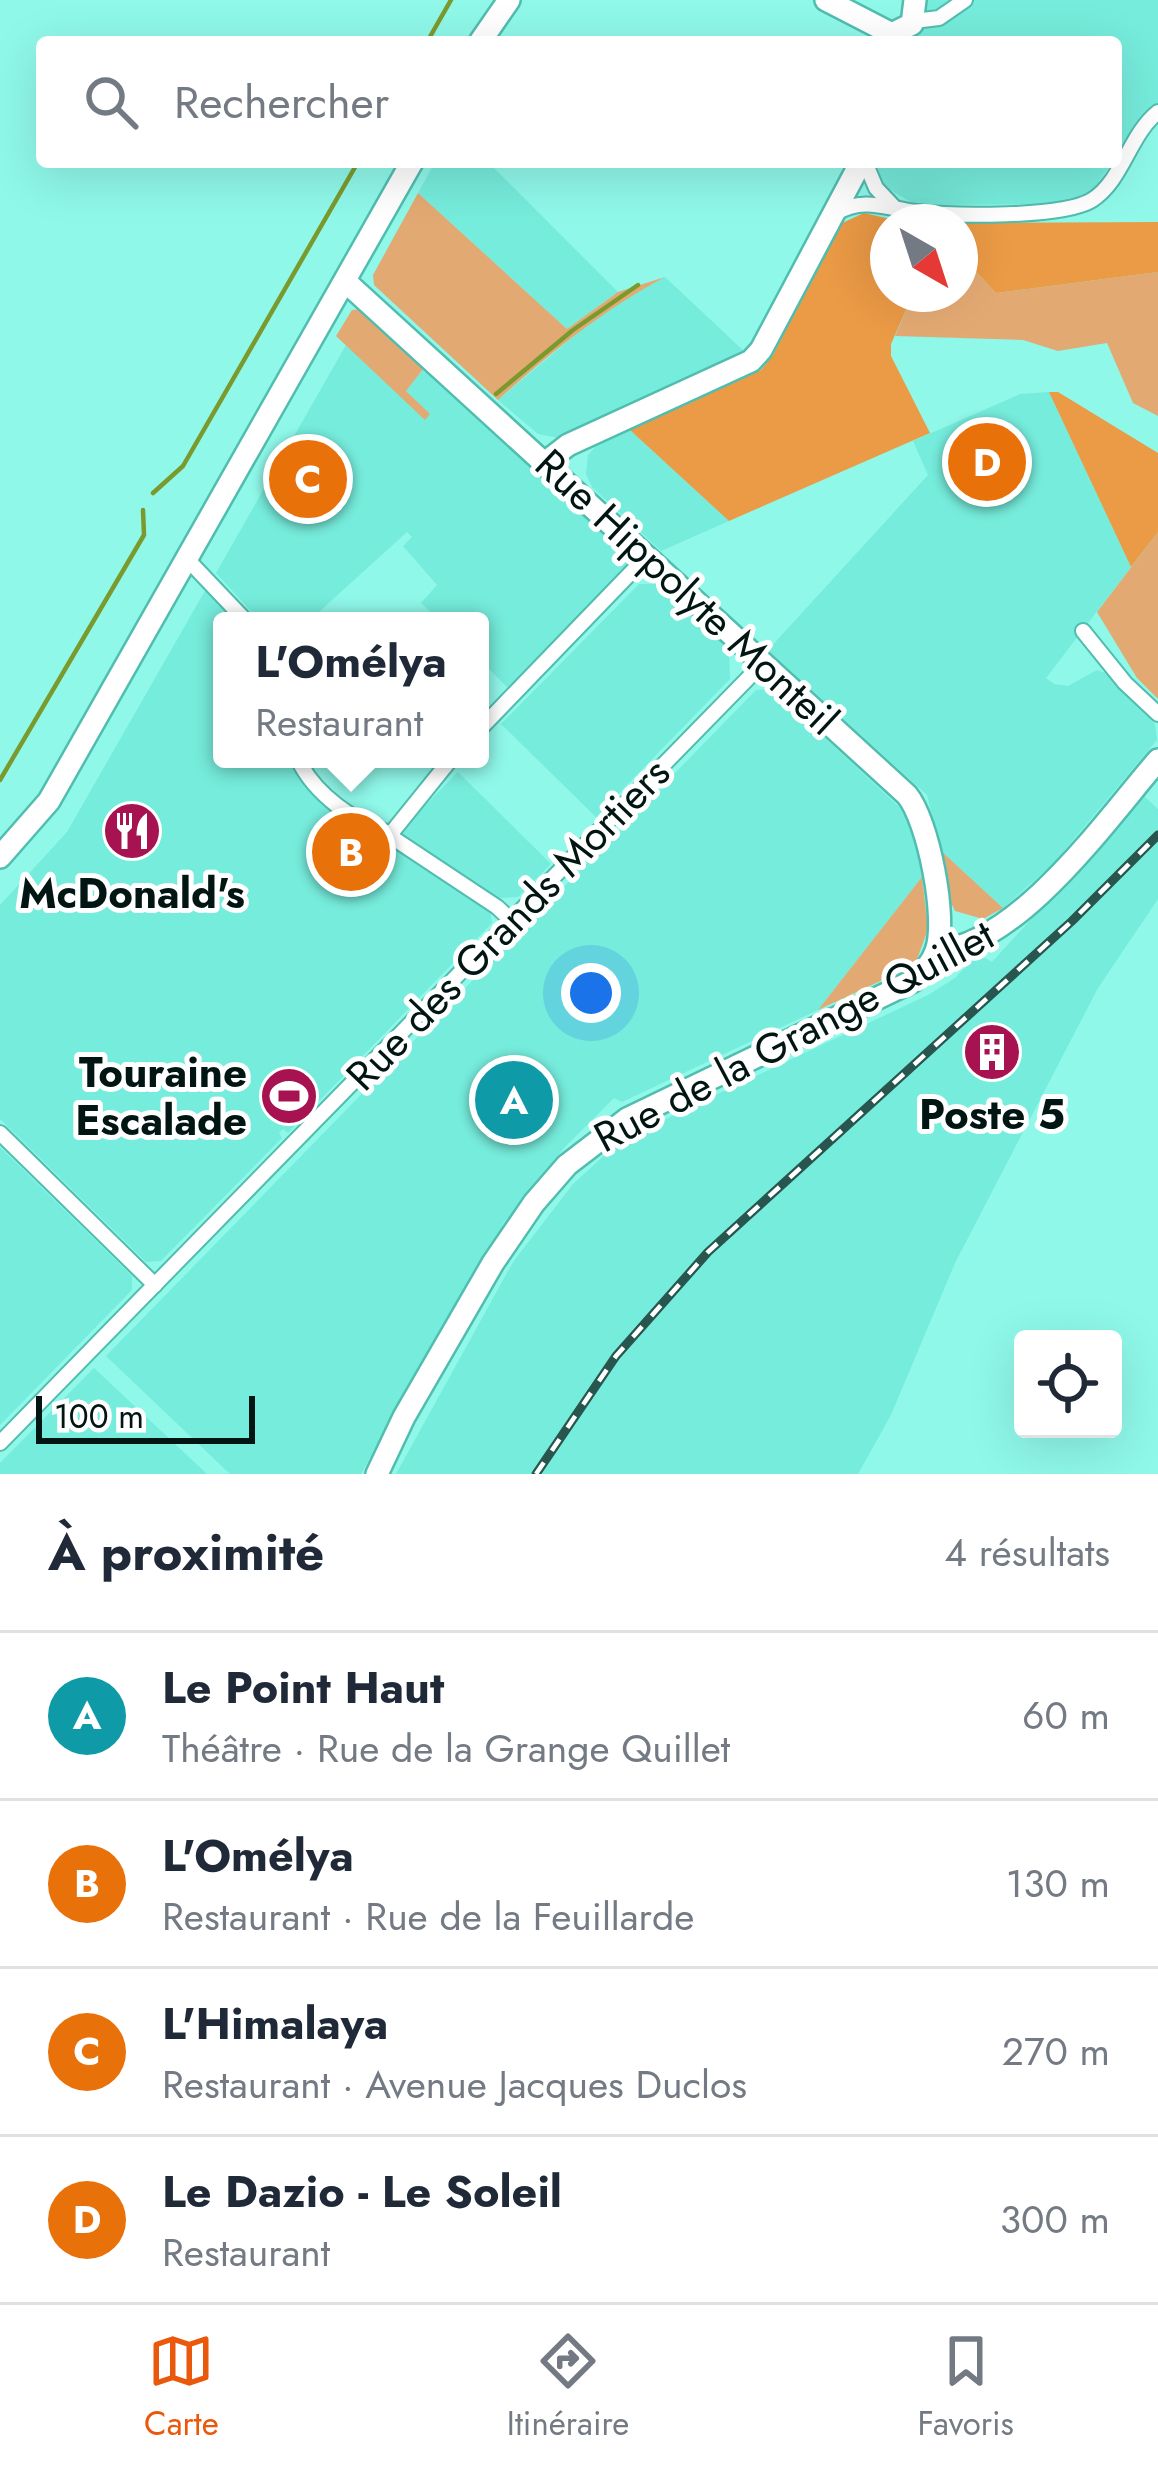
<!DOCTYPE html>
<html lang="fr">
<head>
<meta charset="utf-8">
<style>
	:root { --surface:#fff; --page:#f2f2f3; --text:#1f2937; --muted:#747a83; --line:#e0e1e3; --accent:#ea580c }
	body { margin:0; font-family:Jost,sans-serif; background:var(--page); color:var(--text) }
	.controls { position:absolute; right:36px; bottom:36px; display:grid; overflow:hidden; border-radius:12px; box-shadow:0 12px 48px #0002 }
	.controls button { width:108px; height:108px; display:grid; place-items:center; padding:0; border:0; border-bottom:3px solid var(--line); background:var(--surface); color:var(--text); font:60px sans-serif }
	.compass { position:absolute; left:870px; top:204px; width:108px; height:108px; border-radius:50%; background:var(--surface); box-shadow:0 12px 48px #0002; rotate:141deg }
	.scale { position:absolute; left:36px; bottom:30px; width:219px; box-sizing:border-box; padding-left:12px; border:6px solid #011613; border-top:0; font-size:33px; line-height:42px; white-space:nowrap; color:#011613; -webkit-text-stroke:9px #fff; paint-order:stroke }
	.you { position:absolute; left:591px; top:993px; width:42px; height:42px; margin:-30px; border:9px solid #fff; border-radius:50%; background:#1a73e8; box-shadow:0 0 0 18px #1a73e833 }
	.badge { display:grid; place-items:center; width:78px; height:78px; border-radius:50%; background:var(--accent); color:#fff; font-size:39px; font-weight:700 }
	.pin { position:absolute; translate:-50% -50%; border:6px solid #fff; box-shadow:0 3px 12px #0006 }
	.popup { position:absolute; left:213px; top:612px; width:276px; height:156px; box-sizing:border-box; display:grid; place-content:center; border-radius:12px; background:var(--surface); filter:drop-shadow(0 3px 9px #0005); font-size:39px; white-space:nowrap; color:var(--muted) }
	.popup b { font-size:45px; color:var(--text) }
	.popup::after { content:''; position:absolute; left:50%; top:100%; margin-left:-24px; border:24px solid transparent; border-top-color:var(--surface) }
	.list { margin:0; padding:0; list-style:none }
	h2 { display:flex; justify-content:space-between; align-items:center; height:156px; margin:0; padding:0 48px; font-size:51px }
	h2 small { font-size:39px; font-weight:400; color:var(--muted) }
	.list li { display:grid; grid-template-columns:78px 1fr auto; gap:36px; align-items:center; box-sizing:border-box; height:168px; padding:0 48px; border-top:3px solid var(--line) }
	.list b { display:block; font-size:45px; white-space:nowrap }
	.list p { margin:0; font-size:39px; white-space:nowrap; color:var(--muted) }
	.list em { font-size:39px; font-style:normal; color:var(--muted) }
	.icon { flex:none; width:66px; height:66px; fill:none; stroke:currentColor; stroke-width:2; stroke-linecap:round; stroke-linejoin:round }
	.map { position:relative; flex:none; width:1158px; height:1474px; overflow:hidden }
	.search { position:absolute; background:var(--surface); box-shadow:0 12px 48px #0002; left:36px; right:36px; top:36px; height:132px; display:flex; align-items:center; gap:30px; box-sizing:border-box; padding:0 42px; border-radius:12px; color:var(--muted); font-size:45px }
	.sheet { height:828px; background:var(--surface) }
	nav { display:flex; justify-content:space-around; align-items:center; box-sizing:border-box; height:168px; border-top:3px solid var(--line); background:var(--surface); font-size:33px; color:var(--muted) }
	nav a { display:grid; justify-items:center; gap:6px }
	nav .on { color:var(--accent) }
	.map>svg:first-child { display:block }
</style>
</head>
<body>
<div class="map">
<svg width="1158" height="1474" viewBox="0 0 1158 1474">
	<rect width="100%" height="100%" fill="#8ff8e9"/>
	<g fill="#76ecdc">
		<path d="M925,0H1158V103L1139,119L1116,157V42H908L926,17Z"/>
		<path d="M435,162H488L618,292L567,329L418,193Z"/>
		<path d="M877,162H1113L1091,192L1062,204L926,205L911,202L887,188L878,174Z"/>
		<path d="M665,277L746,353L733,362L559,438L538,434L498,400L579,332L624,299Z"/>
		<path d="M346,345L425,419L429,414L406,391L424,368L634,560L508,688L480,660V621H440L421,603L437,585L403,546L412,537L407,532L309,621H260L216,573Z"/>
		<path d="M1049,392L1131,567L1046,678L1054,684L1068,686L1097,670L1111,675L1155,724L1157,740L1053,864L1003,908L940,850L927,795L768,650L928,475L913,441L1020,394Z"/>
		<path d="M630,430L729,521L661,551L592,487L586,474L588,455L595,447Z"/>
		<path d="M639,584H659L729,648L730,679L596,817L501,724Z"/>
		<path d="M206,589L237,621H222V759H289L363,829L490,908L492,923L288,1133L283,1129L279,1133L282,1138L161,1261L146,1262L0,1119V905L67,832Z"/>
		<path d="M772,689L910,817L922,877L818,1010L622,1102L614,1098L564,1148L502,1225L504,1228L491,1244L361,1474H230L106,1356L756,690Z"/>
		<path d="M458,772L551,864L518,897L498,898L397,834Z"/>
		<path d="M1144,796L1158,809V899L1098,988L955,1263L891,1415L858,1474H396L513,1262L573,1184L609,1151L675,1114L928,995L955,978L978,954L992,962Z"/>
		<path d="M0,1147L132,1276V1290L0,1425Z"/>
		<path d="M94,1368L207,1474H0V1463Z"/>
	</g>
	<g fill="#e3a973">
		<path d="M418,193L567,329L618,292L665,277C603,310 550,353 498,400L374,285L373,275Z"/>
		<path d="M960,262L968,263L996,293L1158,272V416L1133,403L1107,343L1058,351L1023,340L895,336L913,294H960Z"/>
		<path d="M360,309L424,368L406,391L430,414L425,420L336,336L352,310Z"/>
		<path d="M1158,532V699L1137,678L1097,612Z"/>
		<path d="M940,850L1003,908L983,919L955,911L949,899Z"/>
		<path d="M922,877L928,929L915,965L818,1010Z"/>
	</g>
	<g fill="#eb9a45">
		<path d="M864,213L903,222H888V294H913L891,344V356L930,433L729,521L630,430L761,370L773,355L838,225Z"/>
		<path d="M1158,222V272L996,293L968,263L960,262V223Z"/>
		<path d="M1049,392H1058L1158,453V532L1131,567Z"/>
	</g>
	<g fill="none" stroke-linecap="round" stroke-linejoin="round">
		<g stroke="#7b9a2d" stroke-width="4.5">
			<path d="M427,42L451,0"/>
			<path d="M496,394L573,330L638,285"/>
			<path d="M153,493L183,466L358,162"/>
			<path d="M0,780L144,535L143,510"/>
		</g>
		<g stroke="#51bdaf" stroke-width="18">
			<g id="street">
				<path d="M914,21L939,18L965,0"/>
				<path d="M865,162L876,188L893,206"/>
				<path d="M836,213C865,196 887,209 917,212C953,216 1063,218 1092,200C1123,180 1129,135 1158,112"/>
				<path d="M188,560L246,621"/>
				<path d="M1083,631L1125,683L1158,714"/>
				<path d="M480,729L648,555"/>
				<path d="M298,759C314,794 356,824 392,834"/>
				<path d="M451,759L393,831V838L497,907L511,920"/>
				<path d="M0,1133L155,1285"/>
				<path d="M0,1443L764,662"/>
			</g>
		</g>
		<g stroke="#51bdaf" stroke-width="26">
			<g id="secondary">
				<path d="M826,0L892,34L912,24L915,0"/>
				<path d="M346,282L907,795C928,820 948,920 936,951C932,963 923,973 913,981L627,1119L567,1165L534,1203L493,1263L404,1417L377,1474"/>
				<path d="M546,462L568,445L751,361L761,350L861,162"/>
				<path d="M937,951C1019,945 1107,819 1158,760"/>
			</g>
		</g>
		<g stroke="#51bdaf" stroke-width="26">
			<g id="primary">
				<path d="M480,42L509,0"/>
				<path d="M0,857L49,801L412,162"/>
			</g>
		</g>
		<use href="#street" stroke="#fff" stroke-width="14"/>
		<use href="#secondary" stroke="#fff" stroke-width="21"/>
		<use href="#primary" stroke="#fff" stroke-width="21"/>
		<g stroke="#28554e" stroke-width="9">
			<path id="rail" d="M536,1474L616,1356L708,1252L1072,921L1158,835"/>
		</g>
		<use href="#rail" stroke="#fff" stroke-width="4.5" stroke-dasharray="14" stroke-linecap="butt"/>
	</g>
	<defs>
		<g id="restaurant-disc" transform="scale(3)"><circle r="9.5" fill="#a61350" stroke="#fff"/><path d="M-5-6h1v4h1v-4h1v4h1v-4h1v5L-1.5 .5V6h-2V.5L-5-1ZM5-6V6H3V1.5H1.5Q1.5-4 5-6Z" fill="#fff"/></g>
		<g id="building-disc" transform="scale(3)"><circle r="9.5" fill="#a61350" stroke="#fff"/><path d="M-4-6H4V6H1V3H-1V6H-4ZM-2.5-4.3h1.7v1.8h-1.7ZM.8-4.3h1.7v1.8H.8ZM-2.5-1h1.7V.8h-1.7ZM.8-1h1.7V.8H.8Z" fill="#fff"/></g>
		<g id="stadium-disc" transform="scale(3)"><circle r="9.5" fill="#a61350" stroke="#fff"/><path d="M0-5a6.5 5 0 1 0 0 10a6.5 5 0 1 0 0-10ZM-3.5-1.8h7v3.6h-7Z" fill="#fff"/></g>
	</defs>
	<g fill-rule="evenodd">
		<use href="#restaurant-disc" x="132" y="831"/>
		<use href="#building-disc" x="992" y="1052"/>
		<use href="#stadium-disc" x="289" y="1096"/>
	</g>
	<g text-anchor="middle" dominant-baseline="central" stroke-width="10" stroke-linejoin="round" paint-order="stroke">
		<g font-size="42" fill="#011613" stroke="#fff">
			<text transform="translate(687 592) rotate(43)">Rue Hippolyte Monteil</text>
			<text transform="translate(508 924) rotate(-46)">Rue des Grands Mortiers</text>
			<text transform="translate(794 1036) rotate(-28)">Rue de la Grange Quillet</text>
		</g>
		<g font-size="42" font-weight="bold" fill="#011613" stroke="#fff">
			<text x="132" y="893">McDonald's</text>
			<text x="247" y="1072" text-anchor="end">Touraine<tspan x="247" dy="48">Escalade</tspan></text>
			<text x="992" y="1114">Poste 5</text>
		</g>
	</g>
</svg>
<div class="controls">
<button><svg class="icon" aria-label="locate" viewBox="0 0 24 24"><circle cx="12" cy="12" r="6"/><path d="M12 2v4M12 18v4M2 12h4M18 12h4"/></svg></button>
</div>
<svg class="compass" viewBox="-18 -18 36 36"><path d="M0-13l5 13h-10z" fill="#e53935"/><path d="M0 13l5-13h-10z" fill="#747a83"/></svg>
<div class="scale">100 m</div>
<div class="you"></div>
<div class="pin badge" style="left:514px;top:1100px;background:#0f9aa8">A</div>
<div class="pin badge" style="left:351px;top:852px;background:#e8710a">B</div>
<div class="popup"><b>L'Omélya</b>Restaurant</div>
<div class="pin badge" style="left:308px;top:479px;background:#e8710a">C</div>
<div class="pin badge" style="left:987px;top:462px;background:#e8710a">D</div>
<div class="search"><svg class="icon" aria-label="search" viewBox="0 0 24 24"><circle cx="10" cy="10" r="6"/><path d="M15 15l6 6"/></svg>Rechercher</div>
</div>
<section class="sheet">
<h2>À proximité<small>4 résultats</small></h2>
<ul class="list">
<li><span class="badge" style="background:#0f9aa8">A</span><div><b>Le Point Haut</b><p>Théâtre · Rue de la Grange Quillet</p></div><em>60 m</em></li>
<li><span class="badge" style="background:#e8710a">B</span><div><b>L'Omélya</b><p>Restaurant · Rue de la Feuillarde</p></div><em>130 m</em></li>
<li><span class="badge" style="background:#e8710a">C</span><div><b>L'Himalaya</b><p>Restaurant · Avenue Jacques Duclos</p></div><em>270 m</em></li>
<li><span class="badge" style="background:#e8710a">D</span><div><b>Le Dazio - Le Soleil</b><p>Restaurant</p></div><em>300 m</em></li>
</ul>
</section>
<nav>
<a class="on"><svg class="icon" aria-label="map" viewBox="0 0 24 24"><path d="M3 6l6-2 6 2 6-2v14l-6 2-6-2-6 2zM9 4v14M15 6v14"/></svg>Carte</a>
<a><svg class="icon" aria-label="directions" viewBox="0 0 24 24"><path d="M12 3l9 9-9 9-9-9zM9 14v-3h6M13 9l2 2-2 2"/></svg>Itinéraire</a>
<a><svg class="icon" aria-label="saved" viewBox="0 0 24 24"><path d="M7 4h10v16l-5-4-5 4z"/></svg>Favoris</a>
</nav>
</body>
</html>
